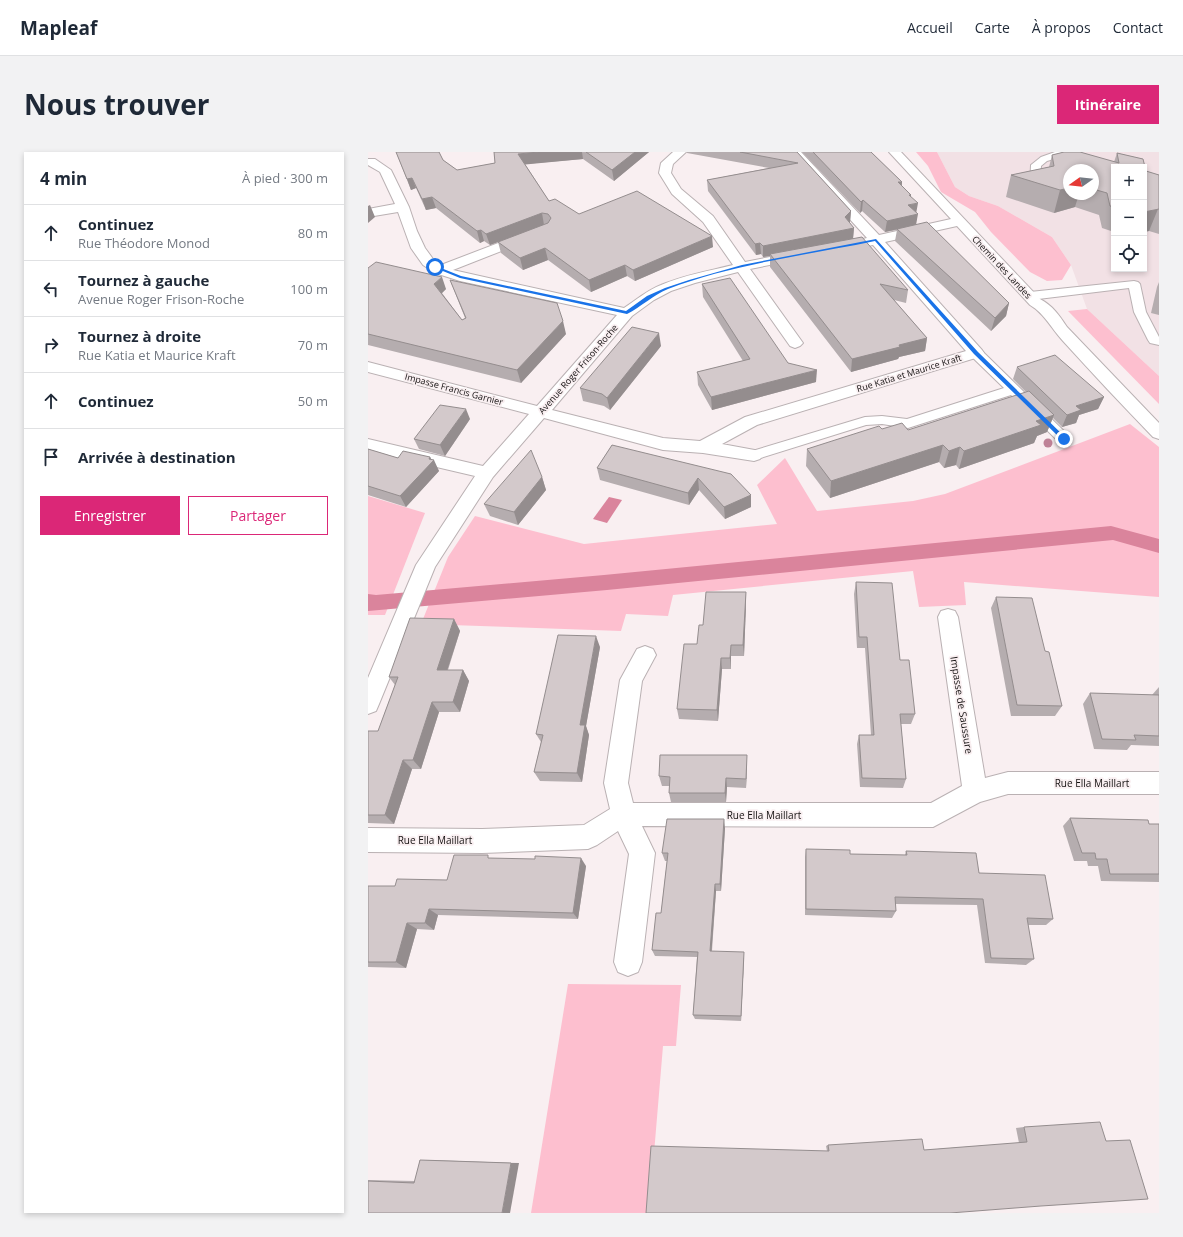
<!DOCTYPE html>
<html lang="fr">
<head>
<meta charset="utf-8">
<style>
	:root { --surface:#fff; --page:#f2f2f3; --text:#1f2937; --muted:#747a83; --line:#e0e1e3; --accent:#db2777 }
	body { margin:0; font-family:"Open Sans",sans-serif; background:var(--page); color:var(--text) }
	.controls { position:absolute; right:12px; top:12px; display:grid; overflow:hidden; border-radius:0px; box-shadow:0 2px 6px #0003 }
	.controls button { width:36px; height:36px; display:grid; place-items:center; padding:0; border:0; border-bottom:1px solid var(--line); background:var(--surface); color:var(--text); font:20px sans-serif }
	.compass { position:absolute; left:695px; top:12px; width:36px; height:36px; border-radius:50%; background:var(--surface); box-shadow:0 2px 6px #0003; rotate:255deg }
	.stop { position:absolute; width:12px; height:12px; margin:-9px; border:3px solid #1a73e8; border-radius:50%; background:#fff }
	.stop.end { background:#1a73e8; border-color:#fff; box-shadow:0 1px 4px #0008 }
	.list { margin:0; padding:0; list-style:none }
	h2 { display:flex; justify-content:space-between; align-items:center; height:52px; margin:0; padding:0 16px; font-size:17px }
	h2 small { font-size:13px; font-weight:400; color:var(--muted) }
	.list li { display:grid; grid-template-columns:26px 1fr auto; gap:12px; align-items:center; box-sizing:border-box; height:56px; padding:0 16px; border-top:1px solid var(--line) }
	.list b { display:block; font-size:15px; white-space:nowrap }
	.list p { margin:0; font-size:13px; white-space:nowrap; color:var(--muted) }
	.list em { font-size:13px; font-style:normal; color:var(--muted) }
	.actions { display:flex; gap:8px; padding:12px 16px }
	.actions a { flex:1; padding:9px 0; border:1px solid var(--accent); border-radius:0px; text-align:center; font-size:14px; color:var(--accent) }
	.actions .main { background:var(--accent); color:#fff }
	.icon { flex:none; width:22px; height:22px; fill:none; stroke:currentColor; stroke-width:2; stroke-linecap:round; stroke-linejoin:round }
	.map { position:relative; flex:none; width:791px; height:1061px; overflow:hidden; border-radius:0px }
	header { display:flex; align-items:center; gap:24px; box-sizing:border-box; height:56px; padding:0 20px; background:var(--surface); border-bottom:1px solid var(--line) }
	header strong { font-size:19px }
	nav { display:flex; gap:22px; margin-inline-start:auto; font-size:14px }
	.intro { display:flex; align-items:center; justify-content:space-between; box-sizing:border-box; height:96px; padding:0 24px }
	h1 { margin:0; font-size:28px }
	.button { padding:10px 18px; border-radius:0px; background:var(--accent); color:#fff; font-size:14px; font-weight:700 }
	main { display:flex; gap:24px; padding:0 24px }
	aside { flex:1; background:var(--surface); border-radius:0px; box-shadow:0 2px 6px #0003 }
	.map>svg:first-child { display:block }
</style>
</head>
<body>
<header>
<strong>Mapleaf</strong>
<nav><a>Accueil</a><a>Carte</a><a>À propos</a><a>Contact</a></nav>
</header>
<div class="intro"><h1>Nous trouver</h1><a class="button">Itinéraire</a></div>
<main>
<aside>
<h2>4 min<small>À pied · 300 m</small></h2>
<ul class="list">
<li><svg class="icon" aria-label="ahead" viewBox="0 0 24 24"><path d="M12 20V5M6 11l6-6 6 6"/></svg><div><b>Continuez</b><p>Rue Théodore Monod</p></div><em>80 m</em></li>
<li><svg class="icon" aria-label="left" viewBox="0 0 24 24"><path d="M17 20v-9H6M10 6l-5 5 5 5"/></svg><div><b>Tournez à gauche</b><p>Avenue Roger Frison-Roche</p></div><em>100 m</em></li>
<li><svg class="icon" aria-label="right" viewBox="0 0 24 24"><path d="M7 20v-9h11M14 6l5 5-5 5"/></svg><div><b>Tournez à droite</b><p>Rue Katia et Maurice Kraft</p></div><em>70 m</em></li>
<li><svg class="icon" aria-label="ahead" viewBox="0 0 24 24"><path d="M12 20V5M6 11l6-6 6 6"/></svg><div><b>Continuez</b></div><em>50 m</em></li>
<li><svg class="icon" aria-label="arrive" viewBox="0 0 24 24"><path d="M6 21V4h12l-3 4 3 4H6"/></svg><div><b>Arrivée à destination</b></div></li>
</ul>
<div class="actions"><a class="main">Enregistrer</a><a>Partager</a></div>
</aside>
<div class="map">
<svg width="791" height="1061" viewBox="0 0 791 1061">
	<rect width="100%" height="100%" fill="#f9eff1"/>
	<path fill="#f2e1e5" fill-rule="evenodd" d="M569,0H791V224L719,157L703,113L684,85L630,54L601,44L587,35ZM746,15H776V117H746ZM701,18H725V42H701Z"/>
	<g fill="#fdbfcf">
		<path d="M548,0H569L587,35L601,44L630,54L684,85L703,113L694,128L679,129L662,120L623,80L607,60L573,40L560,14Z"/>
		<path d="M719,157L791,224V252L700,159Z"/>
		<path d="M762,272L791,295V445L596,430L598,453L551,455L545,419L305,443L300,464L258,462L253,479L53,472L80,405L107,364L216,392L409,372L389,333L417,306L449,359L545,349L577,342Z"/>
		<path d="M0,344L57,361L17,463H0Z"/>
		<path d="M200,832L313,833L308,894H295L281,1061H163Z"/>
	</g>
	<g fill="#da849c">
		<path d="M241,345L254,348L239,371L225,367Z"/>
		<path d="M743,374L791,387V401L745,388L239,438L0,459V442L8,443L236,423Z"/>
	</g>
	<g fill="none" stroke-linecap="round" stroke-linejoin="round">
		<g stroke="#bab1b3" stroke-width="2">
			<g id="lane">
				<path d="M687,0H697L693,5L679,9L673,14L672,33L671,35H663L662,33L663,13L673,5Z"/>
				<path d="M766,129L770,130L772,132L778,160L791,185V193L782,191L780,188L766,160L761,136L662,148L658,147L656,144L658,141L662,140Z"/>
				<path d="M608,197L613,198L701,284L703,287L701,290L696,292L691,290L643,243L540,276L514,272L498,273L386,308L381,306L379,303L381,300L497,265L514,264L539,267L636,236L603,204L602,201L603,198Z"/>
			</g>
		</g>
		<g stroke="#bab1b3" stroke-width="2">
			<g id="street">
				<path d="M305,0H318L305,12L303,21L313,37L345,64L377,110L432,99L437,100L439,103L437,106L382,117L435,191L432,194L427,196L422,194L370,120L327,131L303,139L286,148L264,164L184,258L295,286L332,289L377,265L598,199L505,93L495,95L490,94L488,91L490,88L499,86L424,4L417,2L415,0H433L511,83L583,67L521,0H533L672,147C685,154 691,163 699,175L791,271V287L785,285C754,253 724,221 695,189C683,176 677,162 662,153L589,74L517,90L614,198L616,201L614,204L389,273L354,292L392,299L395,303L392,307L386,309L335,301L295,298L176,266L125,325L67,415L11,552L8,559L0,562V526L48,413L107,324L0,299V287L115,314L161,262L0,220V210L169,254L249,163L92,129L67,121L55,113L43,96L30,60L0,65V57L27,52L12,20L0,13V7H7L23,18L41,55L49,79L57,96L65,107L73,113L159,80L164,81L166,84L164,87L85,118L256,156C268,148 280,138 293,133C316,123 341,119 365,113L335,70L304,42L291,21L293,11Z"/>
				<path d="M580,457L587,459L590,465L617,626L640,620H791V642H640L612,650L565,675L274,674L287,701L274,810L270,820L260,824L250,820L246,810L261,702L250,679L229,693L220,697L114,701L0,700V676L114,677L216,673L242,657L236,631L252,528L269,497L277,494L285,497L288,503L274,529L260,631L265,651H563L594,634L570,465L573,459Z"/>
			</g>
		</g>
		<use href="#lane" fill="#fff" fill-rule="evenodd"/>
		<use href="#street" fill="#fff" fill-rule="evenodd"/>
	</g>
	<circle fill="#bf8297" cx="680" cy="291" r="4.5"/>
	<g fill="#b5adaf" fill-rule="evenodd">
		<path d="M28,0H71L75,8L89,18L127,11L126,0H281L246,29L215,7L157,12L181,49L211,62L345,95L267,129L259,124L223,140L180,108L155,118L133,101L130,90L122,93L116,89L112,91L68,56L58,58L48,36L43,38Z"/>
		<path d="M319,0H429L483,59L482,70L481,71L486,76L485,86L540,138L538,151L526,148L559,186L557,199L531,205L530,207L483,220L402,115V104L395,105L393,102L388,103L340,39L339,28L401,16L319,1Z"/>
		<path d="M434,0H503L534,30V34L543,43V45L548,61V73L641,151L638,164L623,179L527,89L529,78L517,80L494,59L492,61Z"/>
		<path d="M696,0H712L746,10L749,1L775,7L778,19L791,23V82L781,79L776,80V15H746V80L734,76L731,63L707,55L686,61L638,45L643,23L681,15L684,3ZM701,18H725V42H701Z"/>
		<path d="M0,116L78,137L74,141L94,168L97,166L82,128L198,182L153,231L0,193Z"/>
		<path d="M791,130V163L783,161L789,135Z"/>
		<path d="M334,132L420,211L448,230L344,258L330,233L329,220L375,209L335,145Z"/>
		<path d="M293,194L242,258L236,254L215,249L212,236Z"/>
		<path d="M649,215L736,245L730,257L711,263L708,271L694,275L685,266L679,280L669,284L666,291L591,317L588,313L576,316L571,310L462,346L438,314L439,297L514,277L540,278L658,240L645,227Z"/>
		<path d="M102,267L77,304L51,297L46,287Z"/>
		<path d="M244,293L383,343V355L357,367L331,338L321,353L232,328L229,316Z"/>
		<path d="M0,297L30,306L62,305L71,319L38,355L0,343Z"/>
		<path d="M174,325L178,338L150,373L122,364L116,352Z"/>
		<path d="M488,430L532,508L547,562L543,572H533L538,627L535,636L492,635L489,592L491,583H503L497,496H489L486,442Z"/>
		<path d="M378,440V452L376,504H363V517H354L350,569L311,567L309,557L335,473Z"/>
		<path d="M628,445L694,554L687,564H643L623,456Z"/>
		<path d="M86,467L92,479L80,518H95L101,529L92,560H71L53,617H44L26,672L0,671V580L10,579L27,533L21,525Z"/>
		<path d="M232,495L218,574L221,583L214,630L172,629L166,620L173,590L168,582Z"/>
		<path d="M791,535V594L763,593L759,598L726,597L715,552L722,541L784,543Z"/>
		<path d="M379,613L378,636L359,635L358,650H303L301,641L302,634H294L291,624Z"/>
		<path d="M702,666L781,672H791V730L733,729L730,714H720L719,709H706L695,674Z"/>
		<path d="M357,676L353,739H348L344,799L376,806L373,869L327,867L325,863L329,805L287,804L284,798L293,761L299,709H297L294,701Z"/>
		<path d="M438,697L482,702L537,703L538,699L611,721L685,767L678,773H660L666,807L658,813L617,811L609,753L527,752L528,759L524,766L437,763V705Z"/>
		<path d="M123,706L218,714L210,767L70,763L66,778L49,777L38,816L0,815V734H27L79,728Z"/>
		<path d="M656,975L673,1054L459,999L458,994L460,993L556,998L651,991L648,976Z"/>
		<path d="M52,1008H62L151,1011L0,1061V1028L47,1029Z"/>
	</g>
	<g fill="#948d8e">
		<path d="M171,0H214L215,7L152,13L150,2Z"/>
		<path d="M267,0H281L246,29L244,18Z"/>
		<path d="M44,26L48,36L43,38L39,27Z"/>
		<path d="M530,30H534L533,41Z"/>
		<path d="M701,36V42H711L707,55L686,61L692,38Z"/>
		<path d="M541,43H543L542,53L550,51L548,62L540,54Z"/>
		<path d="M64,45L68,56L58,58L54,47Z"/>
		<path d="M495,48L494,59L492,61L493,50Z"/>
		<path d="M2,53L7,65L0,71V54Z"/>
		<path d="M790,57L781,79L776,80V60Z"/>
		<path d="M483,59L482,70L476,76L477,65Z"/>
		<path d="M174,61L176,73L122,93L118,82Z"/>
		<path d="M550,62L548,73L517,80L519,69Z"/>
		<path d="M486,76L485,87L402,102V104L395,105V94Z"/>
		<path d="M113,78L116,89L112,91L109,79Z"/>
		<path d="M344,84L345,95L267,129L265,118Z"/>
		<path d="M392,91L393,102L388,103L387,92Z"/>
		<path d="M177,96L180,108L155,118L152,106Z"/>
		<path d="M257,113L259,124L223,140L221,128Z"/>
		<path d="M74,125L78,137L71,144L66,132Z"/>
		<path d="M641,151L638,164L623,179L627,166Z"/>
		<path d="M195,169L198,182L153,231L149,218Z"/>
		<path d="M291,181L293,194L242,258L239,246Z"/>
		<path d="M559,186L557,199L531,205L530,207L483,220L484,207L531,193Z"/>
		<path d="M449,218L448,230L344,258L343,245Z"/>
		<path d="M736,245L730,257L711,263L708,271L694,275L699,263L708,254Z"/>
		<path d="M98,257L102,267L77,304L72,293Z"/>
		<path d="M686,263L679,280L669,284L666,291L591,317L596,299L668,269Z"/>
		<path d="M575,293L571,310L462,346L463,329Z"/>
		<path d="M592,295L588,313L576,316L581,299Z"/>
		<path d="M62,305L64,309L66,308L71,319L38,355L32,344Z"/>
		<path d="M174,325L178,338L150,373L146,360Z"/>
		<path d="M330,326L331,338L321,353L320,341Z"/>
		<path d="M383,343V355L357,367L356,355Z"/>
		<path d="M378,440V452L376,504L375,493Z"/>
		<path d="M86,467L92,479L76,528L69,518Z"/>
		<path d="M228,484L232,495L218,574L221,583L214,630L209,621L212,573Z"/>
		<path d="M363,493V517L362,506Z"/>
		<path d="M353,506L354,517L350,569L349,558Z"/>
		<path d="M95,518L101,529L92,560L85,550Z"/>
		<path d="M64,550L71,560L53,617L45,608Z"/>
		<path d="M379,603V613L378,636V627Z"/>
		<path d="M35,608L44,617L26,672L17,663Z"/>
		<path d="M358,626L359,635L358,650L357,641Z"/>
		<path d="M356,667L357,676L353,739L352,732Z"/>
		<path d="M213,706L218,714L210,767L205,761Z"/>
		<path d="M347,732L348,739L343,805L342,799Z"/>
		<path d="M61,757L70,763L66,778L57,771Z"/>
		<path d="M39,771L49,777L38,816L28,810Z"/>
		<path d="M376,800V806L373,869V864Z"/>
		<path d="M143,1011H151L142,1061H134Z"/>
	</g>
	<g fill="#d3c9cb" stroke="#948d8e">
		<path d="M28,0H71L75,8L89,18L127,11L126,0H171L150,2L181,49L187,47L211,62L269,39L344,84L265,118L257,113L221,128L177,96L152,106L130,90L180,71L183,66L180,62L174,61L118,82L113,78L109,79L64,45L54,47L44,26L39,27Z"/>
		<path d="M218,0H267L244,18Z"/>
		<path d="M372,0H429L483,59L477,65L486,76L395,94L392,91L387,92L339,28L430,11Z"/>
		<path d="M445,0H503L534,30H530L543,43H541L550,51L540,53L550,62L519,69L495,48L493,50Z"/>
		<path d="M696,0H712L751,11L749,1L775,7L778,19L791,23V57L776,60V15H746V55L742,54L739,41L725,37V18H701V36L692,38L643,23L686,14L684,3Z"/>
		<path d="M559,70L641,151L627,166L529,77Z"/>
		<path d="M494,85L540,138L512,132L559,186L531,193L532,195L484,207L402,102Z"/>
		<path d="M8,110L74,125L66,132L94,168L98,166L82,128L189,151L195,169L149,218L0,182V116Z"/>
		<path d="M362,126L420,211L449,218L343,245L329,220L382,207L334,132Z"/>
		<path d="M264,175L291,181L239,246L234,242L212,236Z"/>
		<path d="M687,203L736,245L708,254L713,258L699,263L649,215Z"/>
		<path d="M661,239L686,263L668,269L673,273L596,299L592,295L581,299L575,293L463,329L439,297L511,274L514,277L534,271L540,278Z"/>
		<path d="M72,253L98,257L72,293L46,287Z"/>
		<path d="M244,293L363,322L383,343L356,355L330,326L320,341L229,316Z"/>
		<path d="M0,297L30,306L35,299L62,305L61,307L66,308L32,344L0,334Z"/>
		<path d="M163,298L174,325L146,360L116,352Z"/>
		<path d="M488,430L524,431L532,508H541L547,562H532L538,627L494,626L491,583H506L499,485H491Z"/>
		<path d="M338,440H378L375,493H363L362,506H353L349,558L309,557L316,492H329L331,473H335Z"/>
		<path d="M628,445L664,446L677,499L681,500L694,554L649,553Z"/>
		<path d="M42,466L86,467L69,518H95L85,550H64L45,608H35L17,663H0V579H10L30,525H21Z"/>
		<path d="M190,483L228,484L212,573H217L209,621L166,620L175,583L168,582Z"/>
		<path d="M722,541L791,543V584L766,583L768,588L734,587Z"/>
		<path d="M292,603H379L378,627L358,626L357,641H301L302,625L291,624Z"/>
		<path d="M702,666L780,668L781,672H791V722H742L739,707H728L727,701H714Z"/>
		<path d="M299,667H356L352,732H347L342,799L376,800L373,864L325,863L330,800L284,798L288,761H293L300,701H294Z"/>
		<path d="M438,697L482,698V702L539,703L538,699L608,701L611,721L677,723L685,767L659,766L666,807L623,806L615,747L527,745L528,759L438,757Z"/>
		<path d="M86,703H120V706L167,707V704L213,706L205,761L61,757L57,771H39L28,810H0V734H27L29,727L79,728Z"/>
		<path d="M732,970L738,989L762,988L780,1047L673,1054L582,1061H278L283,994L461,999L460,993L554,987L556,998L659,990L656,975Z"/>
		<path d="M52,1008L143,1011L134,1061H0V1029L46,1031Z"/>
	</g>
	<path fill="#1a73e8" d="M508,87L610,200L698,286V288H694L606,202L507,89C440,103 364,112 300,137C285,143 273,155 259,162L92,126L65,115L68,114L93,124L258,159L279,144L297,136L321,128L374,113Z"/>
	<g text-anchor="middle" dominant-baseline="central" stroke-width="3.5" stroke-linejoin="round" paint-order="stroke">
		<g font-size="9" fill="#151212" stroke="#f9eff1">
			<text transform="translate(634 115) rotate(47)">Chemin des Landes</text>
			<text transform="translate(210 217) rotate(-49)">Avenue Roger Frison-Roche</text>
			<text transform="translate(541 221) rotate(-17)">Rue Katia et Maurice Kraft</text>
			<text transform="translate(86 237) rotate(15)">Impasse Francis Garnier</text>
		</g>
		<g font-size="10" fill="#151212" stroke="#f9eff1">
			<text transform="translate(594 553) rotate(81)">Impasse de Saussure</text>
			<text x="724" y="631">Rue Ella Maillart</text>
			<text x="396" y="663">Rue Ella Maillart</text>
			<text x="67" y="688">Rue Ella Maillart</text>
		</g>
	</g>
</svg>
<div class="controls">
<button>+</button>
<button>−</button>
<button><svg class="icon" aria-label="locate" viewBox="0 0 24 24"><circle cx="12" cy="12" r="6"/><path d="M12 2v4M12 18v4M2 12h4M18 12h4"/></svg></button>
</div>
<svg class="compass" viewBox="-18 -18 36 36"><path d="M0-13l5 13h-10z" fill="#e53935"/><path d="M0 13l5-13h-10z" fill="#747a83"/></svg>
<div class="stop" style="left:67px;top:115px"></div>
<div class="stop end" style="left:696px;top:287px"></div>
</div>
</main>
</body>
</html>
